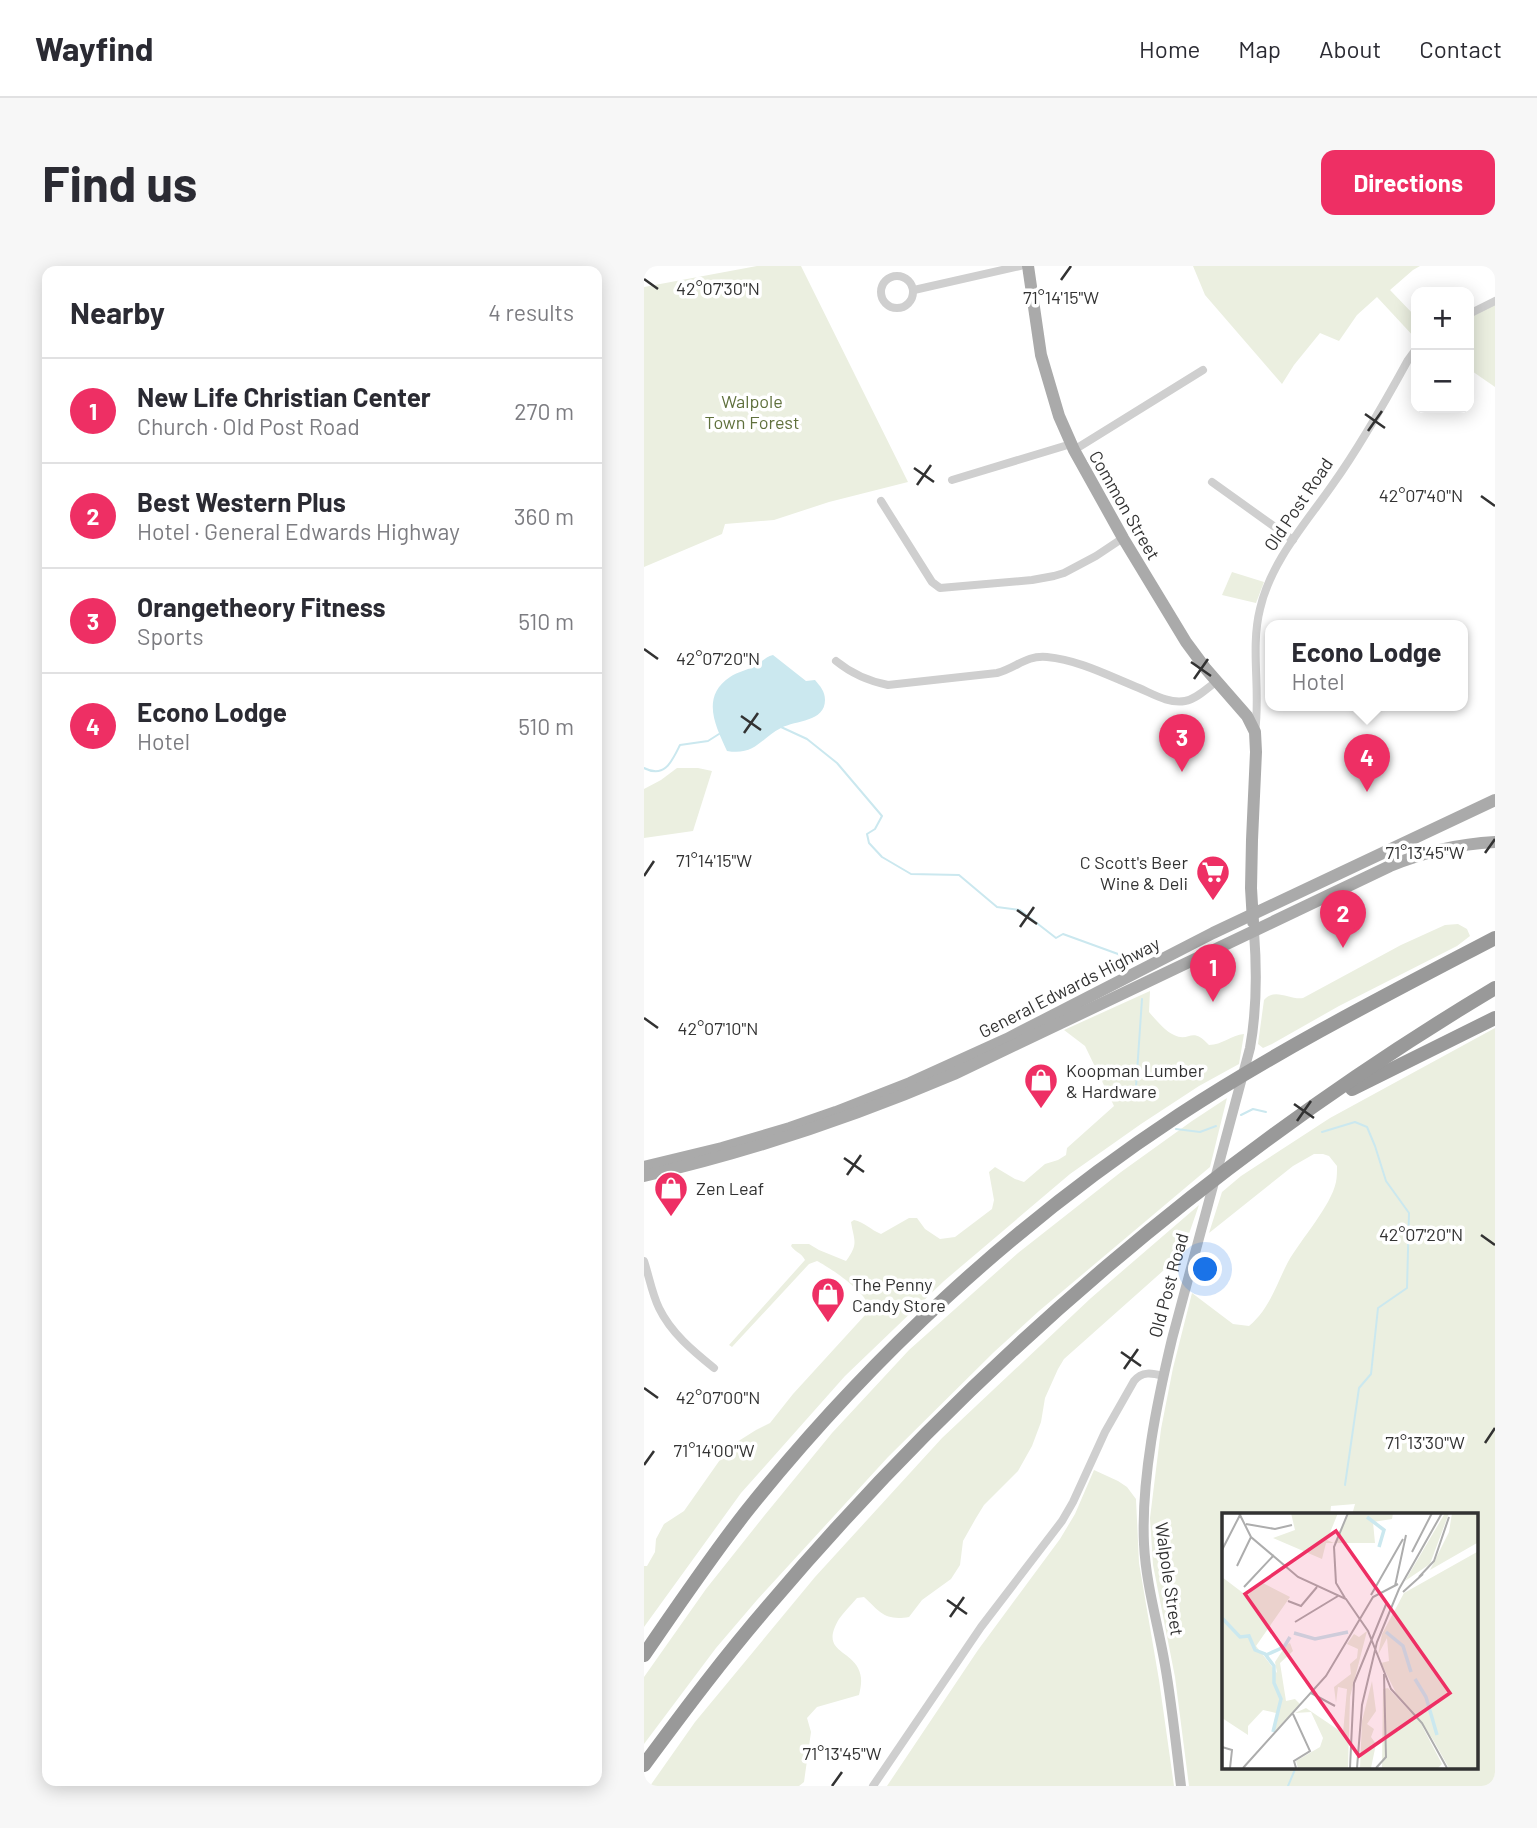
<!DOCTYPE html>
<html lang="en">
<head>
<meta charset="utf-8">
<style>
	:root { --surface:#fff; --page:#f7f7f7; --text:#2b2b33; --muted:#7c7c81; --line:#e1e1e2; --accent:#ee2f64 }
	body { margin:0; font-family:Barlow,sans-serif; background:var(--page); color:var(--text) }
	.controls { position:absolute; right:21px; top:21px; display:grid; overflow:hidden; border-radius:14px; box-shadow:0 4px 18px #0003 }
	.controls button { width:63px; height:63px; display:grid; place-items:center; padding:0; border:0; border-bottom:2px solid var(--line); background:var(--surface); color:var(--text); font:35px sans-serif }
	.you { position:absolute; left:562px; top:1004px; width:24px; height:24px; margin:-18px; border:5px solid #fff; border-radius:50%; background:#1a73e8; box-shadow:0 0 0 10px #1a73e833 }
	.badge { display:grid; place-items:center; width:46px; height:46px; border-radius:50%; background:var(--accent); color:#fff; font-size:23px; font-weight:700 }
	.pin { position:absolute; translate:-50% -58px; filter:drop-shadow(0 2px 4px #0008) }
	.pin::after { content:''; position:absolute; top:37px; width:24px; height:21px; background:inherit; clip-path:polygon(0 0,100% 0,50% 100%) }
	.popup { position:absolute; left:621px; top:354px; width:203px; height:91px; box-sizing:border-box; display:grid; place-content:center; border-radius:14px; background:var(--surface); filter:drop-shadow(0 2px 5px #0005); font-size:23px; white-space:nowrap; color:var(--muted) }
	.popup b { font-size:26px; color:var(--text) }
	.popup::after { content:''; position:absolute; left:50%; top:100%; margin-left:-14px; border:14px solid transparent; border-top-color:var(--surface) }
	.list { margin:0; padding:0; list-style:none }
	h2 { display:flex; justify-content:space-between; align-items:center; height:91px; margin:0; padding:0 28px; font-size:30px }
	h2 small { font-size:23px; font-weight:400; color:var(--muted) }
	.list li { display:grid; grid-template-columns:46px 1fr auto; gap:21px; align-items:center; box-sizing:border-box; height:105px; padding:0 28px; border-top:2px solid var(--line) }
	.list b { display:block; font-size:26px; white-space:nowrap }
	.list p { margin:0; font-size:23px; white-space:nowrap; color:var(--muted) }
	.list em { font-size:23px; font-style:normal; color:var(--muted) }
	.map { position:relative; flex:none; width:851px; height:1520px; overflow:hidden; border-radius:14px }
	header { display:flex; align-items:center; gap:42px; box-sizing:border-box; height:98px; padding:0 35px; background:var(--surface); border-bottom:2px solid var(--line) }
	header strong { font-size:33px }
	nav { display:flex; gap:38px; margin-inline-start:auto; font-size:24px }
	.intro { display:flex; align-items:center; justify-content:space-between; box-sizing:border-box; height:168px; padding:0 42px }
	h1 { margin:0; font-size:49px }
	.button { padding:18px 32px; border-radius:14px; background:var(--accent); color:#fff; font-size:24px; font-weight:700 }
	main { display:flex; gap:42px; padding:0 42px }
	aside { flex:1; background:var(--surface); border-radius:14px; box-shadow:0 4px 18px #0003 }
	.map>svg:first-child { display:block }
</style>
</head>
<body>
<header>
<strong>Wayfind</strong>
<nav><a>Home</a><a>Map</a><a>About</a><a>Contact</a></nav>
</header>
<div class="intro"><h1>Find us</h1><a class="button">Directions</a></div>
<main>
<aside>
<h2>Nearby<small>4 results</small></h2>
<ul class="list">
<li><span class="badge">1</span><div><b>New Life Christian Center</b><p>Church · Old Post Road</p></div><em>270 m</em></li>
<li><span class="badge">2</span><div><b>Best Western Plus</b><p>Hotel · General Edwards Highway</p></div><em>360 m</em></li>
<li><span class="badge">3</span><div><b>Orangetheory Fitness</b><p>Sports</p></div><em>510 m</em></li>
<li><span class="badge">4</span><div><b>Econo Lodge</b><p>Hotel</p></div><em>510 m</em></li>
</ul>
</aside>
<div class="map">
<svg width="851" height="1520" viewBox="0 0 851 1520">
	<rect width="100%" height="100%" fill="#fff"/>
	<g fill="#ebefe0" fill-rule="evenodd">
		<path d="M113,0H157L264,216L185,236L130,254L81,258L78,268L0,301V21Z"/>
		<path d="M549,0H776L769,4L746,24L772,51V73L733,31L713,49L695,75L676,67L650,99L638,118L561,29Z"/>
		<path d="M851,35V121L825,103V49Z"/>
		<path d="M588,306L620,316L612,337L578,329Z"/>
		<path d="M33,502H54L68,505L49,565L0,572V523L17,514Z"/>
		<path d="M814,658L823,663L826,670L813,680L695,740L628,778L619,782L614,778L620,734C631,721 645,734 659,732L757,679L801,659Z"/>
		<path d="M506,725L505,746C512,754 521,765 530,769C546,777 547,759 565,779C578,779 587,769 600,768L595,798L555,820L497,858L426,908L300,1015L201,1110L97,1227L0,1361V1300H3L11,1286L12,1273L20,1258L40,1245L85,1181L112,1164L126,1157L149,1128L222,1048C223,1043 225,1042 223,1037C219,1024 185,1001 173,995L165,998L88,1081L85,1079L161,994C157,986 152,987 147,980L148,978H165L175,984L202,995C215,977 210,975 207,956L210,954C220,956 227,964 237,968L265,952H273L281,963L296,973L311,971L348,943L350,934L345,906L351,901L371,913L380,916L401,898L414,894L422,889L423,882L470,840L441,780L420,764Z"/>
		<path d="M851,762V1520H545L531,1411L509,1299L506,1252L517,1163L529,1102L548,1027L589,1058L605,1060C626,1042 632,1019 644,996C657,973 687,940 692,916C693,911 693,905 693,900L685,890L679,888H670L649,900L565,967L578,926L597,910L686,852ZM711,1238L708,1249H832V1501H580V1249H686L687,1240Z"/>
		<path d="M583,832L566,901L395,1045L350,1086L244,1191L113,1334L72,1382L0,1478V1411L62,1323L120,1250L188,1167L265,1084L374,987L477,906L548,855Z"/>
		<path d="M555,939L538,988L420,1093L414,1103L401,1132L397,1156L388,1180L374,1205L340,1239L332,1252L319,1275L316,1299L307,1313L278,1334L265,1351C241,1355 236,1346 220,1331L213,1332C207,1339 200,1346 195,1353C176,1385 204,1383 214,1402C219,1412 217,1420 215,1429L173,1441L163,1452L167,1466L160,1516L155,1520H6L51,1456L171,1311L298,1172L447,1032Z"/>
		<path d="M450,1204L474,1215L483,1221L492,1233L495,1297L515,1414L530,1520H243L334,1384L416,1273L431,1248Z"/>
	</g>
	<path fill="#cbe8ef" d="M129,389L162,415L171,414C176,420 181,425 181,434C181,456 152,454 137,462C117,472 111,490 83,485C72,461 56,431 86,411C93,406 103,404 111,400C118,396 121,391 129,389Z"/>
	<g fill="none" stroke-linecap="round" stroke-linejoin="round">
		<g stroke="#cbe8ef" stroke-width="2">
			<path d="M137,461L163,473L193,497L238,550L231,563L223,568L225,577L238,591L267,608L315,609L353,641L376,644L412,672L419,668L474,688L483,700"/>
			<path d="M0,502C21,513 28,495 36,479L64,475L75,468"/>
			<path d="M498,733L492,821L506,834"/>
			<path d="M597,849L609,843L622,846"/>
			<path d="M532,863L556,866L572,860"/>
			<path d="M678,866L711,856L723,861L731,880L742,915L765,947L763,1022L734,1042L727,1108L715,1122L701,1219"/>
			<path d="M644,1520L652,1501"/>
		</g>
		<g stroke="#cfcfcf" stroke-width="8">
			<circle cx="253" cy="26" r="16"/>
			<path d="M270,24L376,0"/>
			<path d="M825,48L851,35"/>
			<path d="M430,184L559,104"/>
			<path d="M308,214L427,178"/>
			<path d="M568,216L649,274"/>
			<path d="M237,235L288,316L296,322L388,314L410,310L420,307L452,290L479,272"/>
			<path d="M192,395C208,408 224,415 244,419L353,407C373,402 381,389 403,391C435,394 465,410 495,422C509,428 525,438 541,435C553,433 563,422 573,415"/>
			<path d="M611,466C617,425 606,383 616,343C627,295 662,257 689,218C717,179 741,136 764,94L772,83"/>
			<path d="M0,995C5,1010 8,1028 15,1042C27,1067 49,1085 70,1102"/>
			<path d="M229,1520L337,1361L418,1255L429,1236L461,1166L490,1115C498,1105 508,1107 519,1110"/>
		</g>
		<path stroke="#bcbcbc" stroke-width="10" d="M537,1520C532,1479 528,1439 521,1399C514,1358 502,1319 500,1278C497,1213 513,1136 528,1073L606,782C613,743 613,705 610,666"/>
		<g stroke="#aaa" stroke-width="12">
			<path d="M384,0L397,89L415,150L430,184L479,272L542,376L562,403L603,450L611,466L612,486L608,574L607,622L609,656"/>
			<path d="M0,901L78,882L146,862L192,846L266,817L363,773L569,667L851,534"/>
			<path d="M0,910C109,885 207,852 310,808L746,600C780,586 815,578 851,576"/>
		</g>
		<g stroke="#999" stroke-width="14">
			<path d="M708,823L851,752"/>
			<path d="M0,1389C33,1341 66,1292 102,1246C224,1093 371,957 535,849C636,783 744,728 851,672"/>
			<path d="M0,1499C40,1445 81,1390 126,1338C332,1095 577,886 851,722"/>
		</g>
	</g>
	<path fill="none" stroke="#323232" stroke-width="2.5" d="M0,13L14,23M417,14L427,0M721,148L741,162M724,165L738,145M270,202L290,216M273,219L287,199M837,230L851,240M0,383L14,393M547,396L567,410M550,413L564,393M97,450L117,464M100,467L114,447M841,587L851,573M0,610L10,595M373,644L393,658M376,661L390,641M0,752L14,762M650,838L670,852M653,855L667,835M200,892L220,906M203,909L217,889M837,969L851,979M477,1086L497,1100M480,1103L494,1083M0,1122L14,1132M841,1177L851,1162M0,1199L10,1185M303,1334L323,1348M306,1351L320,1331M188,1520L198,1506"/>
	<defs>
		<g id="supermarket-pin" transform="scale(1.75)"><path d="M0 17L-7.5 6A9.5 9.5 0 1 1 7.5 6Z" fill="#ee2f64" stroke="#fff"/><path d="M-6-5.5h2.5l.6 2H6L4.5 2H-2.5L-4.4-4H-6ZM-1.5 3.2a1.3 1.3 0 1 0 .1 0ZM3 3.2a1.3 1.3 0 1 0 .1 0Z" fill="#fff"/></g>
		<g id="shop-pin" transform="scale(1.75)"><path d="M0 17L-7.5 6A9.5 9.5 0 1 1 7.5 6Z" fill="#ee2f64" stroke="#fff"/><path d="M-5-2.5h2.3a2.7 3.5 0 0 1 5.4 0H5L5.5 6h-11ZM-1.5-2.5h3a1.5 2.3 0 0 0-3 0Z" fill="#fff"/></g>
	</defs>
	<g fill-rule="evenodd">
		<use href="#supermarket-pin" x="569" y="606"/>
		<use href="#shop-pin" x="397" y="814"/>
		<use href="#shop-pin" x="27" y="922"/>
		<use href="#shop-pin" x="184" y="1028"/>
	</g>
	<g text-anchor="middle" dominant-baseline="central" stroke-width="7" stroke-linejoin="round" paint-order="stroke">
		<g font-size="18" fill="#5f703c" stroke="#fff">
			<text x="108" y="135">Walpole<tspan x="108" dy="21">Town Forest</tspan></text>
		</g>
		<g font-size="18" fill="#323232" stroke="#fff">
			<text transform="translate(654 238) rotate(-56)">Old Post Road</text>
			<text transform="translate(481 239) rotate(60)">Common Street</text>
			<text transform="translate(425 721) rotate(-27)">General Edwards Highway</text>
			<text transform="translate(524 1019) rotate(-75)">Old Post Road</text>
			<text transform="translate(526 1313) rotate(82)">Walpole Street</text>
		</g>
		<g font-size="18" fill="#323232" stroke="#fff" text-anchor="start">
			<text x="544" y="596" text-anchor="end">C Scott's Beer<tspan x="544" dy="21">Wine &amp; Deli</tspan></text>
			<text x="422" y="804">Koopman Lumber<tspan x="422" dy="21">&amp; Hardware</tspan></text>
			<text x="52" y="922">Zen Leaf</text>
			<text x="208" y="1018">The Penny<tspan x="208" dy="21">Candy Store</tspan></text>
		</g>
	</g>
	<g transform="translate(578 1247)">
		<rect width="256" height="256" fill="#fff"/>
		<path d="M69,0H116L105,27L112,30L126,0H171L170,6L151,9L153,30H104L100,46L51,25L73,17ZM223,0H227L208,51L183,68ZM230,0H255V30L208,57L227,19ZM255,39V255H227L210,225L175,182L159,150L167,148L165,125L156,142L160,121L182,80ZM0,64L25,83L39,69L68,84L34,133L55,160L53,149L64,132L68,130L71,138L58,150L64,188L73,186L78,191L52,219L54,200L41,197L26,213V222L0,205ZM145,118L128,184L126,255H76L74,248L98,234L101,225L89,199L73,200L84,195L121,220L125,176L116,174L114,190L112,174L129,161L128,151L135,145L136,136L125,131L132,121L137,124ZM150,168L154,198L145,211L152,216L149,224L154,231L149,255H138L140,208ZM166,175L198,209L220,251L216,255H160L161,176Z" fill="#ebefe0"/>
		<path fill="none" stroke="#cbe8ef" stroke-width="3.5" d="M145,4L162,17L157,34M0,105L18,124L27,123L33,137L43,141L52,153V170L59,186L51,219M164,119L181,133L189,159M72,120L93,126L126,119M44,142L62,134L68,124M193,166L204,184L215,222"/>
		<path fill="none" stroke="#adadad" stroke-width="2" d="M17,0L29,24L76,64L124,86L146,118L169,176L200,210L225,255M24,11L53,16L70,12M0,37L19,0M190,39L210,0M15,53L29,24M197,64L212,48L227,4M173,73L184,22M22,74L52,42M181,79L201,61M149,82L181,26M123,85L114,70L112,34L126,0M66,88L79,93L95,74M73,109L116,83M89,180L113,193M71,201L88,238L72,248L74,255M0,234L10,237L8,255M21,255L104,163L151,84L176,71M128,255L132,170L165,89M135,255L140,192L155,129L177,76L220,0M154,255L164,244L162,161"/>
		<path fill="#ee2f64" fill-opacity="0.15" stroke="#ee2f64" stroke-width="3.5" d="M114,18L228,180L137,243L23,81Z"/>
		<rect width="256" height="256" fill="none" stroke="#323232" stroke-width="3.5"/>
	</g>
	<g font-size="18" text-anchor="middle" fill="#323232" stroke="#fff" stroke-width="7" stroke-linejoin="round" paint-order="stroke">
		<text x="74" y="29">42°07'30"N</text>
		<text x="417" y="38">71°14'15"W</text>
		<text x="777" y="236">42°07'40"N</text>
		<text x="74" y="399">42°07'20"N</text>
		<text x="781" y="593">71°13'45"W</text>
		<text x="70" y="601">71°14'15"W</text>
		<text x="74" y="769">42°07'10"N</text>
		<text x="777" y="975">42°07'20"N</text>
		<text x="74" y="1138">42°07'00"N</text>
		<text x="781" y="1183">71°13'30"W</text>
		<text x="70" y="1191">71°14'00"W</text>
		<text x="198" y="1494">71°13'45"W</text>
	</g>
</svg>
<div class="controls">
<button>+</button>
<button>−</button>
</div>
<div class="you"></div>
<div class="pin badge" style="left:569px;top:736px">1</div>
<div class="pin badge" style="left:699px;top:682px">2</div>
<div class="pin badge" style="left:538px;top:506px">3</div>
<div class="pin badge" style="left:723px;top:526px">4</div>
<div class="popup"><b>Econo Lodge</b>Hotel</div>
</div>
</main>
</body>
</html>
